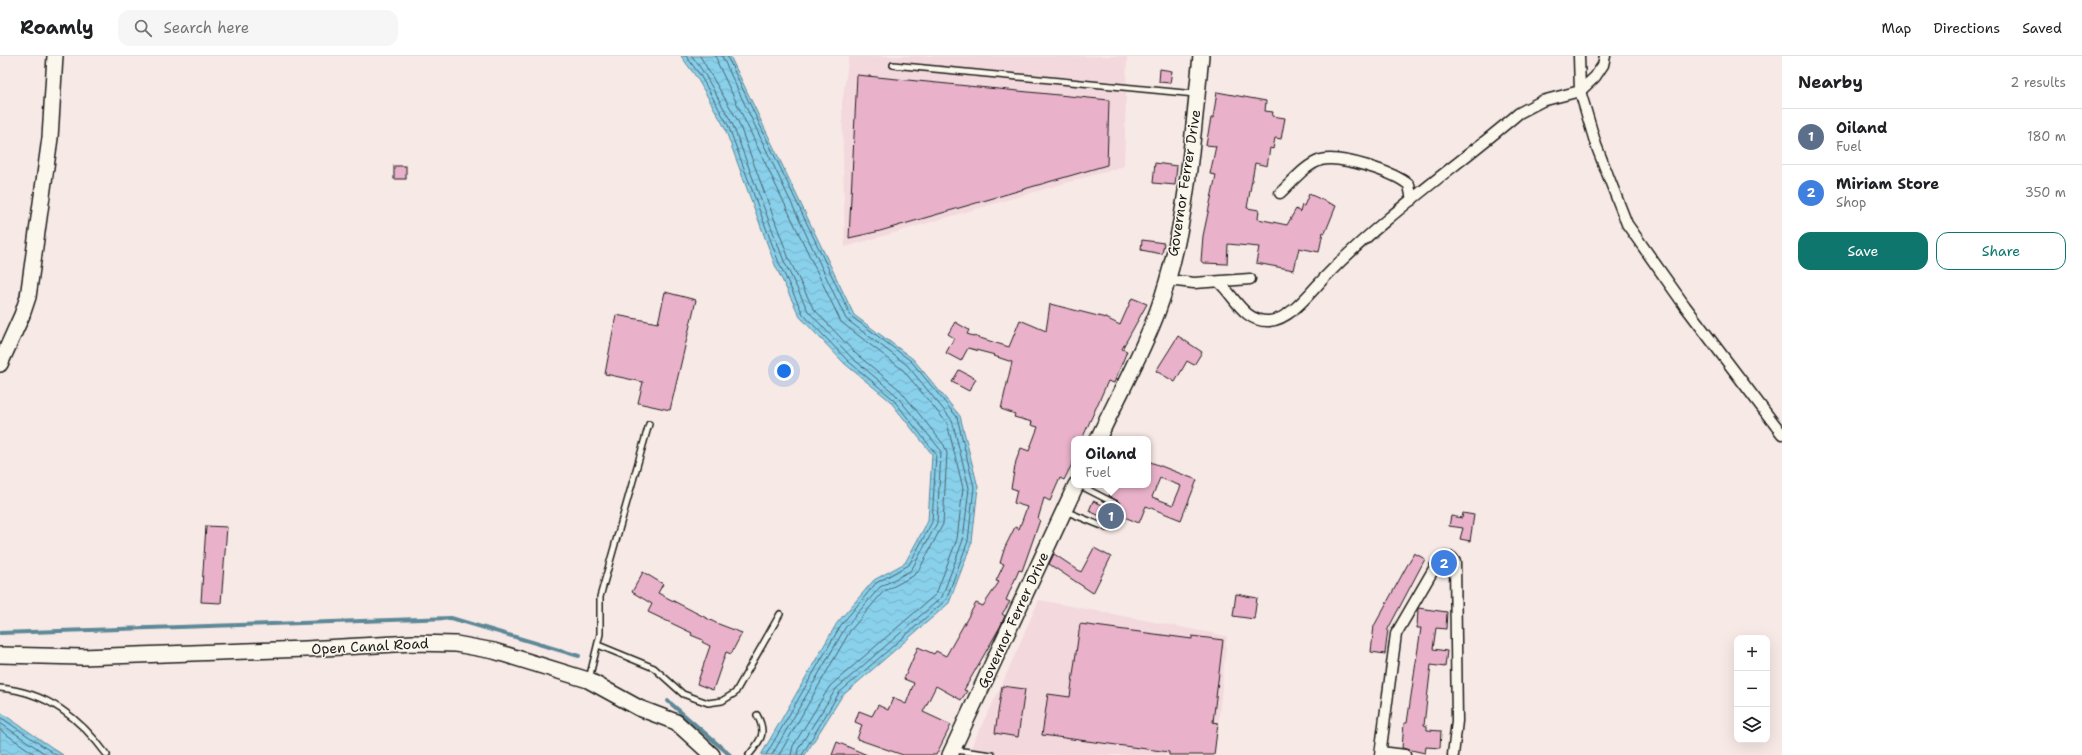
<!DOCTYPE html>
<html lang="en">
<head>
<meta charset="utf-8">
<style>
	:root { --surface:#fff; --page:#f6f6f6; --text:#202124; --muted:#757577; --line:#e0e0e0; --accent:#0f766e }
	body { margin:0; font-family:"Shantell Sans",sans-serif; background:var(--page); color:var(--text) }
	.controls { position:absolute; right:12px; bottom:12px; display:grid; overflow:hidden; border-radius:8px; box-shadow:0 4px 16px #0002 }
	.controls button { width:36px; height:36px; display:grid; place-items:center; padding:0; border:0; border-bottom:1px solid var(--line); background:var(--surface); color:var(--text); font:20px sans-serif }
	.you { position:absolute; left:784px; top:315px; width:14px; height:14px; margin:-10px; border:3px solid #fff; border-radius:50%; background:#1a73e8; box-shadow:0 0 0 6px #1a73e833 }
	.badge { display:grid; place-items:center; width:26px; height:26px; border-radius:50%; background:var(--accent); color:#fff; font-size:13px; font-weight:700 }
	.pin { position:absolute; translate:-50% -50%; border:2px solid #fff; box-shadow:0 1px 4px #0006 }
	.popup { position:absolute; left:1071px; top:380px; width:80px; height:52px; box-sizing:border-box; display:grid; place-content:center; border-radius:8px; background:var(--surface); filter:drop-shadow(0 1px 3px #0005); font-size:13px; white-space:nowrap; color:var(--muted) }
	.popup b { font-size:15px; color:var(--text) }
	.popup::after { content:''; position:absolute; left:50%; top:100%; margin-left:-8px; border:8px solid transparent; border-top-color:var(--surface) }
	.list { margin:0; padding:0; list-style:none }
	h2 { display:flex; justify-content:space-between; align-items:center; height:52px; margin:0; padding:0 16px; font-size:17px }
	h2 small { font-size:13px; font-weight:400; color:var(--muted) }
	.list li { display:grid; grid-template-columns:26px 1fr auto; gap:12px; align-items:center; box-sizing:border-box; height:56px; padding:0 16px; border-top:1px solid var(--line) }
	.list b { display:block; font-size:15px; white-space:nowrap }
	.list p { margin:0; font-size:13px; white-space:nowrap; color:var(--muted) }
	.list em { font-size:13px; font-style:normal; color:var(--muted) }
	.actions { display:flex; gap:8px; padding:12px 16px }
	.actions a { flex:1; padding:9px 0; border:1px solid var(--accent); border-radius:12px; text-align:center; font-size:14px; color:var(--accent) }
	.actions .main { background:var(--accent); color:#fff }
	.icon { flex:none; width:22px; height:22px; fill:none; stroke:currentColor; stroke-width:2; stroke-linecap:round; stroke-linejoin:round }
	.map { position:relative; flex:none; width:1782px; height:699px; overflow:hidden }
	header { display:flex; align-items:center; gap:24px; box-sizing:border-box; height:56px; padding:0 20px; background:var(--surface); border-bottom:1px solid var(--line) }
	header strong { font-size:19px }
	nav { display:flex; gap:22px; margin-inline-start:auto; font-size:14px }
	.search { width:280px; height:36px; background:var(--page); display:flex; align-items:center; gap:10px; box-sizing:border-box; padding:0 14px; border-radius:12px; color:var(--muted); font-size:15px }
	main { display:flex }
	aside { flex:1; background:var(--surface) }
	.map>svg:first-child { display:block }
</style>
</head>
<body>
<header>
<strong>Roamly</strong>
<div class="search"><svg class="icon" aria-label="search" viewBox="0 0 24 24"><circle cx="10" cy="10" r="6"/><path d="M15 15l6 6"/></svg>Search here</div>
<nav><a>Map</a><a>Directions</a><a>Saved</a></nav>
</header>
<main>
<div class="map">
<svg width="1782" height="699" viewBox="0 0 1782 699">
	<defs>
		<pattern id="water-waves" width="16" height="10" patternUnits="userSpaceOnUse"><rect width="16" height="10" fill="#89d0eb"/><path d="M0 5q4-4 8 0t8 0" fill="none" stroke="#76b2c9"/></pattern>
	</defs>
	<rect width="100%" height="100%" fill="#f7e9e5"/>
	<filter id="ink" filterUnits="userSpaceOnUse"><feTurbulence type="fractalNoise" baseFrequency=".025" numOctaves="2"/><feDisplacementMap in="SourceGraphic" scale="8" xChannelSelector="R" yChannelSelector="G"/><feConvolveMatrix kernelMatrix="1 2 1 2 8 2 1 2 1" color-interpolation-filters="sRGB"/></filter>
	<g filter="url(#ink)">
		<g fill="#f3d8dd">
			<path d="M849,0H1127L1124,110L845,191L842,48Z"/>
			<path d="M1039,544L1227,580L1215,699H967L1003,626Z"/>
		</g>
		<g fill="url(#water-waves)" stroke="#5d8898">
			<path d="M681,0H730L854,259L913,303L960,360L978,431L972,486L949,547L842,640L805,699H761L837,567L874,524L905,507L928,465L932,398L889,344L845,308L800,261L775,209L724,70L697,22Z"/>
			<path d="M0,656L63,699H0Z"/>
		</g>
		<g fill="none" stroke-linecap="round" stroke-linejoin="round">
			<g stroke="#48646f" stroke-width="1">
				<path d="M686,0L700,19L728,69L779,207L803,258L848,305L892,342L936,398L932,466L909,509L876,527L841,569L766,699"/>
				<path d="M692,0L704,17L732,67L784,205L808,255L851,301L895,338L939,392L941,397L937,467L913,511L910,515L880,531L845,572L772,699"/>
				<path d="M700,0L738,65L789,203L813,252L855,297L900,334L944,389L947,397L943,468L919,514L913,520L883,536L850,575L779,699"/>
				<path d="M716,0L718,8L841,266L903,314L947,367L963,432L957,483L936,538L830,630L793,690L791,699"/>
				<path d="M722,0L846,263L907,309L952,364L969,432L963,484L942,541L836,633L798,693L797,699"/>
				<path d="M727,0L851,260L911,305L957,361L974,431L968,485L946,544L839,637L802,699"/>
				<path d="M0,661L56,699"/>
				<path d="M0,667L47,699"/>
				<path d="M0,674L36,699"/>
			</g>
			<g stroke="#5d8898" stroke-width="4">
				<path d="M0,577L451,562L579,600"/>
				<path d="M668,645L730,699"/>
			</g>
		</g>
		<g fill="#e9b2ca" stroke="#1c1c1c" fill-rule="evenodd">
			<path d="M1160,13L1172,15L1170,27L1159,26Z"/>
			<path d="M857,19L1109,44L1107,109L880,175L849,182Z"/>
			<path d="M1217,36L1266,45L1265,55L1273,56L1272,60L1285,62L1281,83L1275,82L1273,93L1270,92L1267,110L1255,107L1247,152L1259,154L1258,163L1287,169L1296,153L1300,156L1302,149L1304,150L1309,138L1336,150L1325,177L1323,176L1319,196L1299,192L1294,214L1256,207L1259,191L1228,188L1227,208L1203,207L1201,205L1203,180L1216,119L1210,118L1216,90L1206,89L1211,62H1213Z"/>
			<path d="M1155,107L1177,110L1175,129L1153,127Z"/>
			<rect x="394" y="110" width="12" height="13"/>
			<path d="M1142,184L1164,187L1162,198L1141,194Z"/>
			<path d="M665,236L696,244L670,354L638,347L643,326L605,318L616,259L658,267Z"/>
			<path d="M1132,242L1147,248L1122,293L1127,295L1114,327L1108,325L1082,383H1074V404L1064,424L1060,422L1050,445L1044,442L1038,463L1040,464L1022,515L1019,514L1006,544L1010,546L1002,558L1005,560L1000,571L964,634L967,635L961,644L936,630L923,656L951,669L936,699H903L857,683L862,669L855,666L859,655L872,660L878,649L888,654L893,642L906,648L914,627L904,623L918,591L934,598L936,595L946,600L976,547L983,550L999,526L996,525L1004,508L1000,507L1005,491L1015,471L1019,473L1027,451L1014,447L1017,434L1011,432L1016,405L1021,392L1029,395L1038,371L1031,369L1032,366L1014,361L1015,358L1001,353L1012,306L994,300L995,299L968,292L961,305L946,297L954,282L948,278L955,266L969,274L967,278L1009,291L1020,264L1046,275L1050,248L1106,262L1120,269Z"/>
			<path d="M1178,280L1202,296L1194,309L1187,305L1175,326L1156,315Z"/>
			<path d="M959,314L976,323L969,335L952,326Z"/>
			<path d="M1148,405L1197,424L1181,464L1146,450L1139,467L1122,460L1123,450L1118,445L1109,440L1113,429H1148ZM1160,422L1181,430L1173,449L1152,441Z"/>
			<path d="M1093,445L1105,450L1106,447L1113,451L1115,454L1111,465L1089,455Z"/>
			<path d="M1463,457L1474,459L1470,485L1460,483L1463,472L1449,470L1451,460L1462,462Z"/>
			<path d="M206,470L227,471L221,547L201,546Z"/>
			<path d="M1094,492L1111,501L1093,537L1049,508L1054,498L1081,516Z"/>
			<path d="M1414,497L1425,503L1388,573L1385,598L1371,596L1374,570Z"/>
			<path d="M643,516L663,528L658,537L716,567L742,577L731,598L726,596L713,634L697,628L710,590L702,586L703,584L691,579L692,577L648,556L652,548L632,536Z"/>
			<path d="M1236,538L1257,542L1254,563L1233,560Z"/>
			<path d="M1418,552L1447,556L1446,573L1436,572L1433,593L1447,595L1445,611L1431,609L1424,669L1427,670V674L1441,675L1440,692L1426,691L1425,697L1402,692L1404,667H1407L1421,572H1417Z"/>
			<path d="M1080,568L1192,583V580L1223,584L1213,666L1218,667L1214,699H1169V696L1042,679L1048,638L1070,641Z"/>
			<path d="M1002,630L1025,633L1018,681L995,677Z"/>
			<path d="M837,686L867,699H832Z"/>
		</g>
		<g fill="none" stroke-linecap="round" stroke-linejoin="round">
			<g stroke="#1c1c1c" stroke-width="8">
				<g id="lane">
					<path d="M893,9L1195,38"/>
					<path d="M1065,455L1107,472L1113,471L1120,453L1116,448L1079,429"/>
					<path d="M598,589L654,612L683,638L708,647L722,645L735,637L780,558"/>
					<path d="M589,623L600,578V541L649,368"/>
					<path d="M0,632C47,636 80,662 107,699"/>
					<path d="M955,694L992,699"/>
					<path d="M749,699C761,684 767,677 757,659"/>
				</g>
			</g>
			<g stroke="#1c1c1c" stroke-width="13">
				<g id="street">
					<path d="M1579,0L1580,35L1596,89L1627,168L1685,250L1782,378"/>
					<path d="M1280,137C1292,126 1305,109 1321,104C1341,99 1394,116 1409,129L1412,144"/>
					<path d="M1167,224L1194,227L1250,223"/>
					<path d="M1219,226C1236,242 1244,266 1269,265C1291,264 1313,233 1327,219C1385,159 1456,111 1519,57L1542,45L1580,35L1595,21L1603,9L1605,0"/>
					<path d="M1381,696L1405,699"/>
					<path d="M1380,699L1396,578L1439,504L1445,501L1452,502L1455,506L1457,665L1453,699"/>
				</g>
			</g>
			<g stroke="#1c1c1c" stroke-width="18">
				<g id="secondary">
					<path d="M0,308L22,259L28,241L50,82L55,0"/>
					<path d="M1098,383C1118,340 1142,298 1158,254C1187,173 1192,85 1201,0"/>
					<path d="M0,599L82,601L306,593L413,587L456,588L494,595L588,624L639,652L676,666L712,699"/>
					<path d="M950,699L1076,429"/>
				</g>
			</g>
			<use href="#lane" stroke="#fbf7ec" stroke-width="5"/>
			<use href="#street" stroke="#fbf7ec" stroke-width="10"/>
			<use href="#secondary" stroke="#fbf7ec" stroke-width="15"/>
		</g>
	</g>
	<g text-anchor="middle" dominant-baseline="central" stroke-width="3" stroke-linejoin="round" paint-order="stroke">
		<g font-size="14" fill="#1c1c1c" stroke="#fbf7ec">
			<text transform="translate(1184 127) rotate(-81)">Governor Ferrer Drive</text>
			<text transform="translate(1013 564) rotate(-65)">Governor Ferrer Drive</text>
			<text transform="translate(370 590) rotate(-3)">Open Canal Road</text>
		</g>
	</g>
</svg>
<div class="controls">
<button>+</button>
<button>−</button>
<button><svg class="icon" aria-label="layers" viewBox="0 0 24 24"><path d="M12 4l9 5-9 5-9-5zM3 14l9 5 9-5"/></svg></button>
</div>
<div class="you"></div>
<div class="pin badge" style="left:1111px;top:460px;background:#5c6f8a">1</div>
<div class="popup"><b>Oiland</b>Fuel</div>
<div class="pin badge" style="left:1444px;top:507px;background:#3f7fe0">2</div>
</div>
<aside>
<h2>Nearby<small>2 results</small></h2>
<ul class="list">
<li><span class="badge" style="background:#5c6f8a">1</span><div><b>Oiland</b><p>Fuel</p></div><em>180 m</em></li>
<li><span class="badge" style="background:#3f7fe0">2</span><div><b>Miriam Store</b><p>Shop</p></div><em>350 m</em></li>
</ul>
<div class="actions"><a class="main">Save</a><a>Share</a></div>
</aside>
</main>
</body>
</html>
